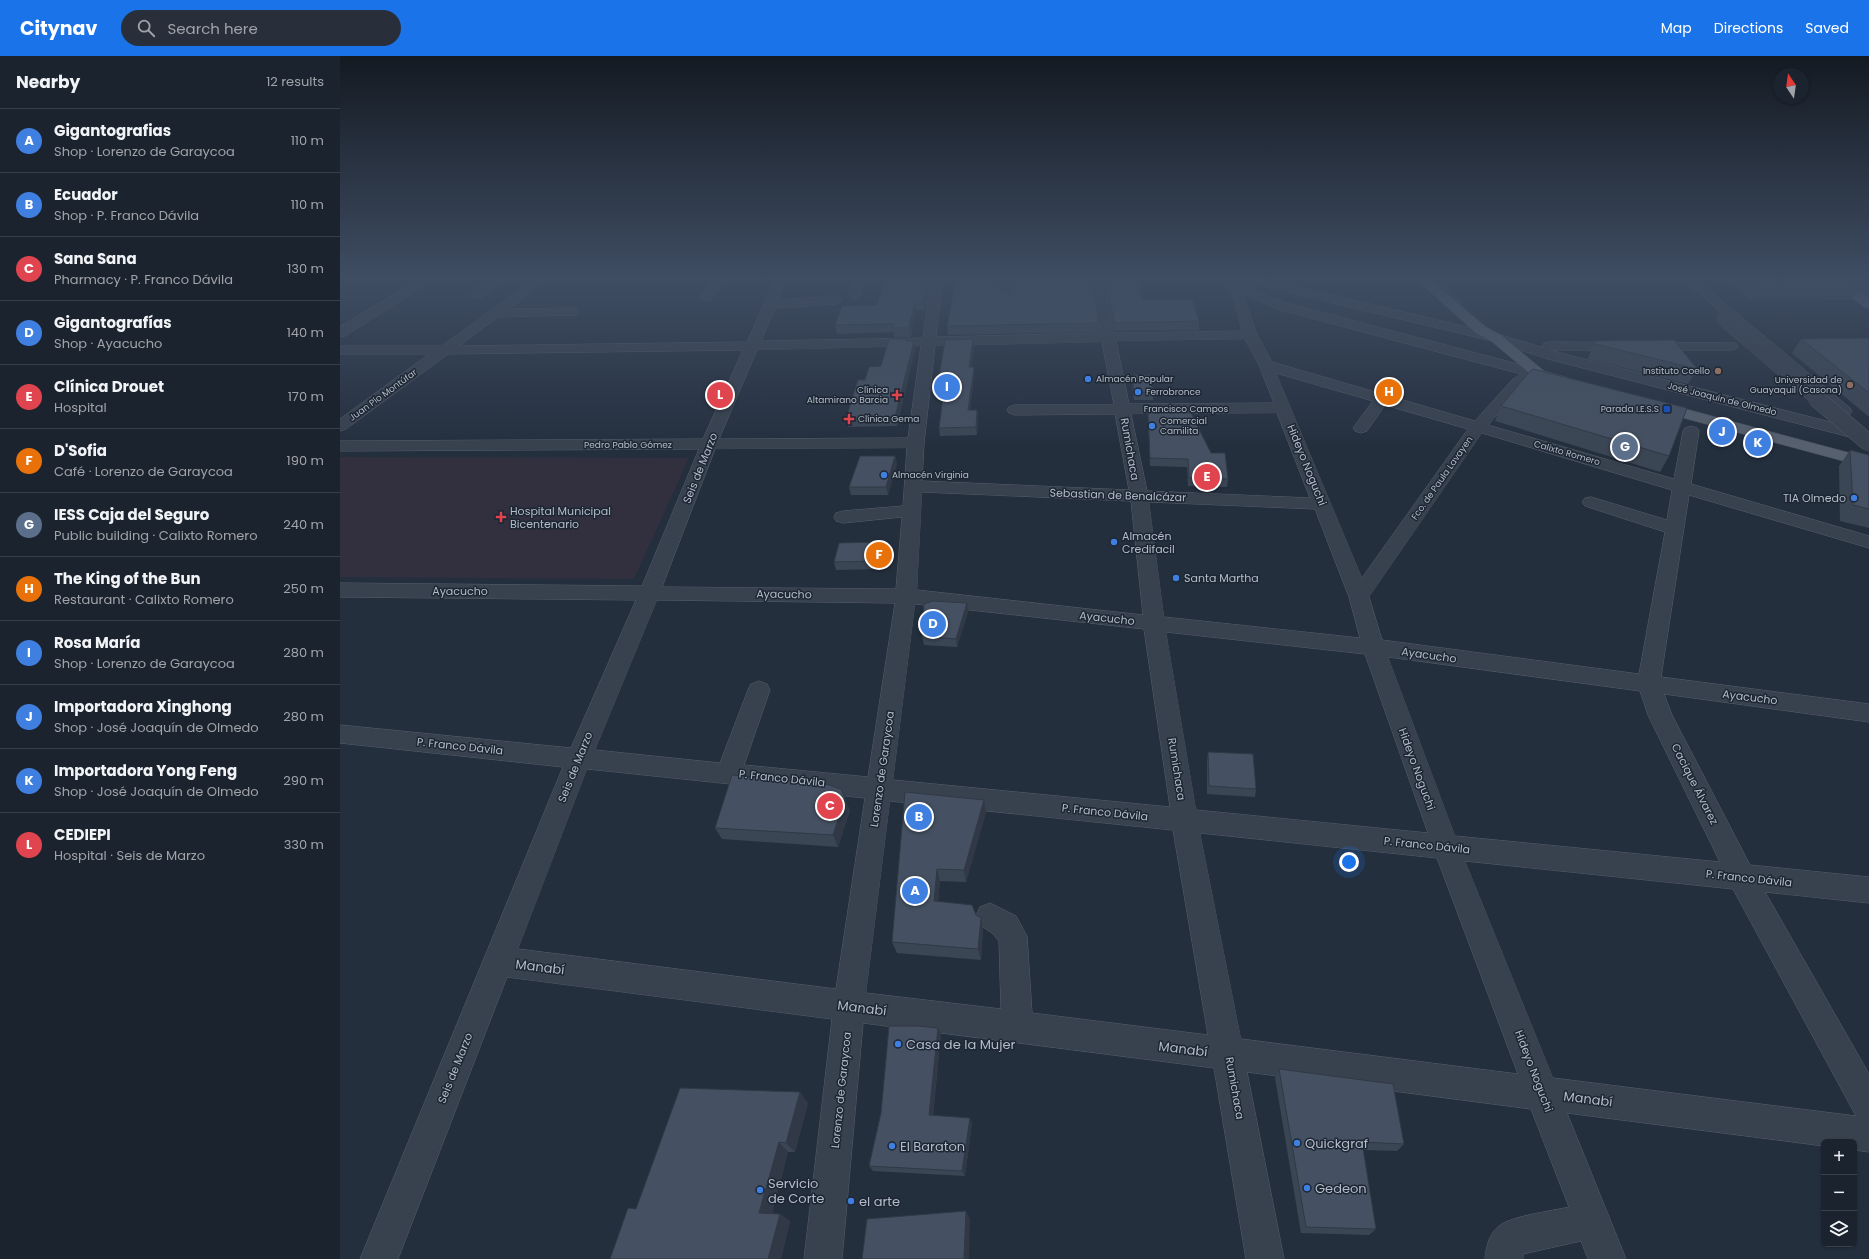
<!DOCTYPE html>
<html lang="en">
<head>
<meta charset="utf-8">
<style>
	:root { --surface:#1b232e; --page:#282f3a; --text:#f1f3f6; --muted:#a0a4aa; --line:#39404a; --accent:#1a73e8 }
	body { margin:0; font-family:Poppins,sans-serif; background:var(--page); color:var(--text) }
	.controls { position:absolute; right:12px; bottom:12px; display:grid; overflow:hidden; border-radius:6px; box-shadow:0 1px 3px #0004 }
	.controls button { width:36px; height:36px; display:grid; place-items:center; padding:0; border:0; border-bottom:1px solid var(--line); background:var(--surface); color:var(--text); font:20px sans-serif }
	.compass { position:absolute; left:1433px; top:12px; width:36px; height:36px; border-radius:50%; background:var(--surface); box-shadow:0 1px 3px #0004; rotate:347deg }
	.you { position:absolute; left:1009px; top:806px; width:14px; height:14px; margin:-10px; border:3px solid #fff; border-radius:50%; background:#1a73e8; box-shadow:0 0 0 6px #1a73e833 }
	.badge { display:grid; place-items:center; width:26px; height:26px; border-radius:50%; background:var(--accent); color:#fff; font-size:13px; font-weight:700 }
	.pin { position:absolute; translate:-50% -50%; border:2px solid #fff; box-shadow:0 1px 4px #0006 }
	.list { margin:0; padding:0; list-style:none }
	h2 { display:flex; justify-content:space-between; align-items:center; height:52px; margin:0; padding:0 16px; font-size:17px }
	h2 small { font-size:13px; font-weight:400; color:var(--muted) }
	.list li { display:grid; grid-template-columns:26px 1fr auto; gap:12px; align-items:center; box-sizing:border-box; height:64px; padding:0 16px; border-top:1px solid var(--line) }
	.list b { display:block; font-size:15px; white-space:nowrap }
	.list p { margin:0; font-size:13px; white-space:nowrap; color:var(--muted) }
	.list em { font-size:13px; font-style:normal; color:var(--muted) }
	.icon { flex:none; width:22px; height:22px; fill:none; stroke:currentColor; stroke-width:2; stroke-linecap:round; stroke-linejoin:round }
	.map { position:relative; flex:none; width:1529px; height:1203px; overflow:hidden }
	header { display:flex; align-items:center; gap:24px; box-sizing:border-box; height:56px; padding:0 20px; background:var(--accent); color:#fff }
	header strong { font-size:19px }
	nav { display:flex; gap:22px; margin-inline-start:auto; font-size:14px }
	.search { width:280px; height:36px; background:var(--page); display:flex; align-items:center; gap:10px; box-sizing:border-box; padding:0 14px; border-radius:22px; color:var(--muted); font-size:15px }
	main { display:flex }
	aside { flex:1; background:var(--surface) }
	.map>svg:first-child { display:block }
</style>
</head>
<body>
<header>
<strong>Citynav</strong>
<div class="search"><svg class="icon" aria-label="search" viewBox="0 0 24 24"><circle cx="10" cy="10" r="6"/><path d="M15 15l6 6"/></svg>Search here</div>
<nav><a>Map</a><a>Directions</a><a>Saved</a></nav>
</header>
<main>
<aside>
<h2>Nearby<small>12 results</small></h2>
<ul class="list">
<li><span class="badge" style="background:#3f7fe0">A</span><div><b>Gigantografias</b><p>Shop · Lorenzo de Garaycoa</p></div><em>110 m</em></li>
<li><span class="badge" style="background:#3f7fe0">B</span><div><b>Ecuador</b><p>Shop · P. Franco Dávila</p></div><em>110 m</em></li>
<li><span class="badge" style="background:#e0444e">C</span><div><b>Sana Sana</b><p>Pharmacy · P. Franco Dávila</p></div><em>130 m</em></li>
<li><span class="badge" style="background:#3f7fe0">D</span><div><b>Gigantografías</b><p>Shop · Ayacucho</p></div><em>140 m</em></li>
<li><span class="badge" style="background:#e0444e">E</span><div><b>Clínica Drouet</b><p>Hospital</p></div><em>170 m</em></li>
<li><span class="badge" style="background:#e8710a">F</span><div><b>D'Sofia</b><p>Café · Lorenzo de Garaycoa</p></div><em>190 m</em></li>
<li><span class="badge" style="background:#5c6f8a">G</span><div><b>IESS Caja del Seguro</b><p>Public building · Calixto Romero</p></div><em>240 m</em></li>
<li><span class="badge" style="background:#e8710a">H</span><div><b>The King of the Bun</b><p>Restaurant · Calixto Romero</p></div><em>250 m</em></li>
<li><span class="badge" style="background:#3f7fe0">I</span><div><b>Rosa María</b><p>Shop · Lorenzo de Garaycoa</p></div><em>280 m</em></li>
<li><span class="badge" style="background:#3f7fe0">J</span><div><b>Importadora Xinghong</b><p>Shop · José Joaquín de Olmedo</p></div><em>280 m</em></li>
<li><span class="badge" style="background:#3f7fe0">K</span><div><b>Importadora Yong Feng</b><p>Shop · José Joaquín de Olmedo</p></div><em>290 m</em></li>
<li><span class="badge" style="background:#e0444e">L</span><div><b>CEDIEPI</b><p>Hospital · Seis de Marzo</p></div><em>330 m</em></li>
</ul>
</aside>
<div class="map">
<svg width="1529" height="1203" viewBox="0 0 1529 1203">
	<rect width="100%" height="100%" fill="#242f3e"/>
	<path fill="#32303f" d="M0,401L349,402L294,523L0,521Z"/>
	<g fill="none" stroke-linecap="round" stroke-linejoin="round">
		<g stroke="#565f6c" stroke-width="1">
			<g id="minor">
				<path d="M80,223H94L5,280L0,281V271Z"/>
				<path d="M154,223H168L141,242H133L131,239L133,236Z"/>
				<path d="M195,223H208L169,253L232,252L237,253L239,256L237,259L158,261L119,290L407,286L435,223H447L438,244L496,240L502,244L496,248L435,252L421,285L583,282L591,223H603L596,281L761,277L751,223H763L774,277L902,275L895,246L884,223H900L920,237L947,247L1204,315L1206,318L1204,321L1191,324L1182,330L1148,369L1334,423L1343,375L1345,372L1351,370L1357,372L1359,375L1351,428L1529,480V492L1349,439L1321,621L1529,648V666L1324,638L1332,659L1410,809L1529,821V847L1425,836L1529,1018V1096L1514,1094V1086H1484V1090L1227,1057L1286,1203H1248L1241,1185L1183,1198V1203H1145C1146,1191 1149,1178 1159,1170C1171,1160 1212,1155 1229,1151L1191,1053L907,1016L944,1203H906L874,1012L523,967L502,1203H464L492,963L167,921L58,1203H20L223,711L0,687V669L231,692L296,544L0,541V527L302,530L359,393L0,395V385L363,383L403,294L108,298L6,373L0,375V363L89,298H0V290H101ZM903,238L937,253L1181,318L1172,324L1135,365L932,306L917,279ZM905,283L919,309L934,347L789,348L776,285ZM762,286L774,349H675L669,351L667,354L669,357L675,359L775,358L789,434L582,425L584,387L595,290ZM581,290L568,382L379,383L417,294ZM936,317L1033,345L1013,372L1015,375L1021,377L1027,375L1045,349L1128,373L1022,522ZM937,357L970,442L807,435L791,358ZM1142,377L1332,434L1327,464L1251,441L1245,442L1242,446L1245,450L1325,476L1299,618L1042,584L1029,541ZM567,392L563,450L503,455L496,457L494,461L496,465L503,467L562,461L556,533L322,531L375,393ZM582,436L791,445L803,559L577,534ZM809,446L975,453L1009,541L1020,582L824,561ZM317,544L555,547L528,721L404,709L430,634L427,628L419,625L411,628L408,634L380,707L255,694ZM575,548L804,573L830,751L553,724ZM826,576L1025,598L1088,777L856,754ZM1048,601L1300,635L1308,659L1380,806L1115,780ZM247,713L525,742L496,933L178,893ZM550,745L833,774L868,979L692,957L687,880L676,860L650,847L640,851L636,860L640,869L652,877L659,885L661,953L526,937ZM860,777L1097,802L1178,1018L901,983ZM1125,805L1393,833L1516,1060L1213,1022Z"/>
				<path d="M374,223H386L371,244H361L360,241Z"/>
				<path d="M514,223H526L521,239L515,243L509,239Z"/>
				<path d="M658,223H670L671,241L670,244L665,245L659,241Z"/>
				<path d="M904,223H924L1161,279L1204,292L1202,290L1204,287L1209,286L1396,287L1398,290L1396,293L1391,294H1209L1529,376V386L1208,303L1152,285L906,226Z"/>
				<path d="M1083,223H1096L1121,246L1120,249H1110Z"/>
				<path d="M1343,223H1356L1510,352L1512,355L1510,358H1498Z"/>
			</g>
		</g>
		<g stroke="#414a57" stroke-width="1">
			<g id="major">
				<path d="M1076,223H1089L1146,271L1161,279L1204,315L1226,321L1228,324L1226,327L1221,328L1194,321L1151,285L1136,277Z"/>
				<path d="M1486,223H1500L1529,242V252L1524,251Z"/>
				<path d="M1316,345L1529,402V412L1310,353L1308,350L1310,347Z"/>
			</g>
		</g>
		<use href="#minor" fill="#38414e" fill-rule="evenodd"/>
		<use href="#major" fill="#56606e" fill-rule="evenodd"/>
		<g stroke="#565f6c" stroke-width="14" stroke-linecap="butt">
			<path id="minor-bridge-far1" d="M1383,263L1477,343"/>
		</g>
		<g stroke="#565f6c" stroke-width="18" stroke-linecap="butt">
			<path id="minor-bridge" d="M1476,342L1529,387"/>
		</g>
		<use href="#minor-bridge-far1" stroke="#38414e" stroke-width="14"/>
		<use href="#minor-bridge" stroke="#38414e" stroke-width="17"/>
	</g>
	<g fill="#3b4654">
		<path d="M591,223L585,254H576L571,281H554L553,276L497,278L495,269Z"/>
		<path d="M603,223H657V233L663,238L759,267V276L608,279L607,270L615,229L604,227Z"/>
		<path d="M763,223H797L802,244L859,265V274L775,275Z"/>
		<path d="M1389,223H1529V240L1519,234L1512,244L1409,243L1388,225Z"/>
		<path d="M1529,282V360H1528L1452,297L1461,283Z"/>
		<path d="M567,285H574L575,294L557,370L508,371L506,362L525,324L541,310Z"/>
		<path d="M1255,285L1357,313L1348,328L1248,303L1249,300Z"/>
		<path d="M634,291L631,311H634V319L630,354H637L638,361L637,379L600,380L599,372L604,333H599L598,326Z"/>
		<path d="M792,319L813,336V344H794L792,327Z"/>
		<path d="M1161,350L1329,400L1320,416L1155,365Z"/>
		<path d="M808,356L871,397L888,423L887,431L848,430L847,411L810,410L808,363Z"/>
		<path d="M1510,394L1529,399V472L1500,465L1499,410Z"/>
		<path d="M555,400L557,408L548,439H511L509,431Z"/>
		<path d="M544,495L539,513L496,514L494,506Z"/>
		<path d="M628,556L617,591L584,589L582,580Z"/>
		<path d="M868,696L916,733L915,741L867,738V705Z"/>
		<path d="M565,736L644,744L646,756L626,826L600,825L598,846L636,859L641,862L643,873L641,904L557,897L552,886Z"/>
		<path d="M510,754L498,791L382,783L375,772Z"/>
		<path d="M598,972L601,978L593,1060L632,1067L625,1120L533,1115L529,1110Z"/>
		<path d="M939,1013L1064,1088L1057,1095L1023,1094L1036,1173L1029,1179L961,1177L935,1022Z"/>
		<path d="M468,1047L455,1096H448L432,1158H440L450,1165L441,1203H270L296,1153Z"/>
	</g>
	<g fill="#303945">
		<path d="M588,223H591L585,254L583,245Z"/>
		<path d="M575,245L576,254L571,281L569,272Z"/>
		<path d="M633,283L634,291L630,319L629,311Z"/>
		<path d="M574,285L575,294L557,370L555,361Z"/>
		<path d="M634,311V319L629,362L628,354Z"/>
		<path d="M637,354L638,361L637,379L636,371Z"/>
		<path d="M555,400L557,408L548,439L546,431Z"/>
		<path d="M542,486L544,495L539,513L537,505Z"/>
		<path d="M627,547L628,556L617,591L616,583Z"/>
		<path d="M505,742L510,754L498,791L493,779Z"/>
		<path d="M644,744L646,756L626,826L624,814Z"/>
		<path d="M597,813L600,825L597,856L594,845Z"/>
		<path d="M641,862L643,873L641,904L638,893Z"/>
		<path d="M598,972L601,978L592,1065L589,1059Z"/>
		<path d="M460,1036L468,1047L455,1096L446,1087Z"/>
		<path d="M630,1062L632,1067L625,1120L622,1115Z"/>
		<path d="M439,1086L448,1096L430,1165L419,1157Z"/>
		<path d="M626,1155L630,1163L629,1203H624Z"/>
		<path d="M440,1158L450,1165L441,1203H428Z"/>
	</g>
	<g fill="#455162" stroke="#303945">
		<path d="M547,223H588L583,245H575L569,272H552L554,268L495,269L502,250L537,249Z"/>
		<path d="M616,223H656L657,233L663,238L670,237L672,232L671,223H751L759,267L607,270Z"/>
		<path d="M765,223H797L802,244H853L859,265L775,267Z"/>
		<path d="M1404,223H1505L1520,233L1416,232Z"/>
		<path d="M1529,282V337L1461,283Z"/>
		<path d="M549,283H567L566,285H574L555,361L506,362L518,324H525L529,311L541,310Z"/>
		<path d="M633,283L629,311H634L628,354H637L636,371L599,372L605,325L598,326L605,284Z"/>
		<path d="M1334,284L1357,313L1255,288V285Z"/>
		<path d="M1193,313L1347,352L1329,400L1161,350L1189,316Z"/>
		<path d="M792,319H810L813,336L794,337Z"/>
		<path d="M808,356L851,357L871,397H885L888,423L849,422L848,403L810,402Z"/>
		<path d="M1510,394L1529,399V453L1513,449Z"/>
		<path d="M520,400H555L546,431H509Z"/>
		<path d="M542,486L537,505L494,506L499,487Z"/>
		<path d="M593,545L627,547L616,583L582,580L584,548Z"/>
		<path d="M868,696L913,698L916,733L869,730Z"/>
		<path d="M392,719L486,728L501,733L505,742L493,779L375,772Z"/>
		<path d="M565,736L644,744L624,814L597,813L594,845L632,849L636,859L641,862L638,893L552,886Z"/>
		<path d="M549,970H578L598,972L589,1059L630,1062L622,1115L529,1110L541,1057Z"/>
		<path d="M939,1013L1053,1028L1064,1088L1022,1086L1036,1173L966,1171Z"/>
		<path d="M340,1032L460,1036L446,1087L439,1086L419,1157L440,1158L428,1203H270L288,1152L296,1153Z"/>
		<path d="M626,1155L624,1203H522L527,1163Z"/>
	</g>
	<linearGradient id="sky" x2="0" y2="1"><stop stop-color="#141a22"/><stop offset="0.57" stop-color="#3f4d63"/><stop offset="1" stop-color="#3f4d63" stop-opacity="0"/></linearGradient>
	<rect width="1529" height="391" fill="url(#sky)"/>
	<g fill="#8d6e63" stroke="#1d2633" stroke-width="1.5">
		<circle cx="1378" cy="315" r="4"/>
		<circle cx="1510" cy="329" r="4"/>
	</g>
	<g fill="#3f7fe0" stroke="#1d2633" stroke-width="1.5">
		<circle cx="748" cy="323" r="4"/>
		<circle cx="798" cy="336" r="4"/>
		<circle cx="812" cy="370" r="4"/>
		<circle cx="544" cy="419" r="4"/>
		<circle cx="1514" cy="442" r="4"/>
		<circle cx="774" cy="486" r="4"/>
		<circle cx="836" cy="522" r="4"/>
		<circle cx="558" cy="988" r="4"/>
		<circle cx="957" cy="1087" r="4"/>
		<circle cx="552" cy="1090" r="4"/>
		<circle cx="967" cy="1132" r="4"/>
		<circle cx="420" cy="1134" r="4"/>
		<circle cx="511" cy="1145" r="4"/>
	</g>
	<g fill="#e0444e" stroke="#1d2633" stroke-width="1.5">
		<path d="M555 333h4v4h4v4h-4v4h-4v-4h-4v-4h4z"/>
		<path d="M507 357h4v4h4v4h-4v4h-4v-4h-4v-4h4z"/>
		<path d="M159 455h4v4h4v4h-4v4h-4v-4h-4v-4h4z"/>
	</g>
	<rect fill="#1a4fb4" stroke="#1d2633" stroke-width="1.5" x="1323" y="349" width="8" height="8" rx="2"/>
	<g text-anchor="middle" dominant-baseline="central" stroke-width="3" stroke-linejoin="round" paint-order="stroke">
		<g font-size="9" fill="#b4bcc9" stroke="#1d2633" text-anchor="start">
			<text x="1370" y="315" text-anchor="end">Instituto Coello</text>
			<text x="756" y="323">Almacén Popular</text>
			<text x="1502" y="324" text-anchor="end">Universidad de<tspan x="1502" dy="10">Guayaquil (Casona)</tspan></text>
			<text x="548" y="334" text-anchor="end">Clínica<tspan x="548" dy="10">Altamirano Barcia</tspan></text>
			<text x="806" y="336">Ferrobronce</text>
			<text x="1319" y="353" text-anchor="end">Parada I.E.S.S</text>
			<text x="518" y="363">Clínica Gema</text>
			<text x="820" y="365">Comercial<tspan x="820" dy="10">Camilita</tspan></text>
			<text x="552" y="419">Almacén Virginia</text>
		</g>
		<g font-size="9" fill="#b4bcc9" stroke="#1d2633">
			<text transform="translate(43 339) rotate(-36)">Juan Pío Montúfar</text>
			<text transform="translate(1382 343) rotate(14)">José Joaquín de Olmedo</text>
			<text x="846" y="353">Francisco Campos</text>
			<text x="288" y="389">Pedro Pablo Gómez</text>
			<text transform="translate(1227 397) rotate(16)">Calixto Romero</text>
			<text transform="translate(1102 422) rotate(-55)">Fco. de Paula Lavayen</text>
		</g>
		<g font-size="11" fill="#b4bcc9" stroke="#1d2633">
			<text transform="translate(790 393) rotate(80)">Rumichaca</text>
			<text transform="translate(967 409) rotate(68)">Hideyo Noguchi</text>
			<text transform="translate(360 412) rotate(-68)">Seis de Marzo</text>
			<text transform="translate(778 439) rotate(2)">Sebastian de Benalcázar</text>
			<text x="120" y="535">Ayacucho</text>
			<text transform="translate(444 538) rotate(1)">Ayacucho</text>
			<text transform="translate(767 562) rotate(6)">Ayacucho</text>
			<text transform="translate(1089 599) rotate(8)">Ayacucho</text>
			<text transform="translate(1410 641) rotate(7)">Ayacucho</text>
			<text transform="translate(120 690) rotate(6)">P. Franco Dávila</text>
			<text transform="translate(235 711) rotate(-68)">Seis de Marzo</text>
			<text transform="translate(542 713) rotate(-82)">Lorenzo de Garaycoa</text>
			<text transform="translate(837 713) rotate(81)">Rumichaca</text>
			<text transform="translate(1077 713) rotate(70)">Hideyo Noguchi</text>
			<text transform="translate(442 722) rotate(6)">P. Franco Dávila</text>
			<text transform="translate(1355 728) rotate(63)">Cacique Álvarez</text>
			<text transform="translate(765 756) rotate(6)">P. Franco Dávila</text>
			<text transform="translate(1087 789) rotate(6)">P. Franco Dávila</text>
			<text transform="translate(1409 822) rotate(6)">P. Franco Dávila</text>
			<text transform="translate(115 1012) rotate(-68)">Seis de Marzo</text>
			<text transform="translate(1194 1015) rotate(69)">Hideyo Noguchi</text>
			<text transform="translate(895 1032) rotate(80)">Rumichaca</text>
			<text transform="translate(501 1034) rotate(-84)">Lorenzo de Garaycoa</text>
		</g>
		<g font-size="11" fill="#b4bcc9" stroke="#1d2633" text-anchor="start">
			<text x="1506" y="442" text-anchor="end">TIA Olmedo</text>
			<text x="170" y="455">Hospital Municipal<tspan x="170" dy="13">Bicentenario</tspan></text>
			<text x="782" y="480">Almacén<tspan x="782" dy="13">Credifacil</tspan></text>
			<text x="844" y="522">Santa Martha</text>
		</g>
		<g font-size="13" fill="#b4bcc9" stroke="#1d2633">
			<text transform="translate(200 911) rotate(7)">Manabí</text>
			<text transform="translate(522 952) rotate(7)">Manabí</text>
			<text transform="translate(843 993) rotate(7)">Manabí</text>
			<text transform="translate(1248 1043) rotate(7)">Manabí</text>
		</g>
		<g font-size="13" fill="#b4bcc9" stroke="#1d2633" text-anchor="start">
			<text x="566" y="988">Casa de la Mujer</text>
			<text x="965" y="1087">Quickgraf</text>
			<text x="560" y="1090">El Baraton</text>
			<text x="428" y="1127">Servicio<tspan x="428" dy="15">de Corte</tspan></text>
			<text x="975" y="1132">Gedeon</text>
			<text x="519" y="1145">el arte</text>
		</g>
	</g>
</svg>
<div class="controls">
<button>+</button>
<button>−</button>
<button><svg class="icon" aria-label="layers" viewBox="0 0 24 24"><path d="M12 4l9 5-9 5-9-5zM3 14l9 5 9-5"/></svg></button>
</div>
<svg class="compass" viewBox="-18 -18 36 36"><path d="M0-13l5 13h-10z" fill="#e53935"/><path d="M0 13l5-13h-10z" fill="#a0a4aa"/></svg>
<div class="you"></div>
<div class="pin badge" style="left:575px;top:835px;background:#3f7fe0">A</div>
<div class="pin badge" style="left:579px;top:761px;background:#3f7fe0">B</div>
<div class="pin badge" style="left:490px;top:750px;background:#e0444e">C</div>
<div class="pin badge" style="left:593px;top:568px;background:#3f7fe0">D</div>
<div class="pin badge" style="left:867px;top:421px;background:#e0444e">E</div>
<div class="pin badge" style="left:539px;top:499px;background:#e8710a">F</div>
<div class="pin badge" style="left:1285px;top:391px;background:#5c6f8a">G</div>
<div class="pin badge" style="left:1049px;top:336px;background:#e8710a">H</div>
<div class="pin badge" style="left:607px;top:331px;background:#3f7fe0">I</div>
<div class="pin badge" style="left:1382px;top:376px;background:#3f7fe0">J</div>
<div class="pin badge" style="left:1418px;top:387px;background:#3f7fe0">K</div>
<div class="pin badge" style="left:380px;top:339px;background:#e0444e">L</div>
</div>
</main>
</body>
</html>
